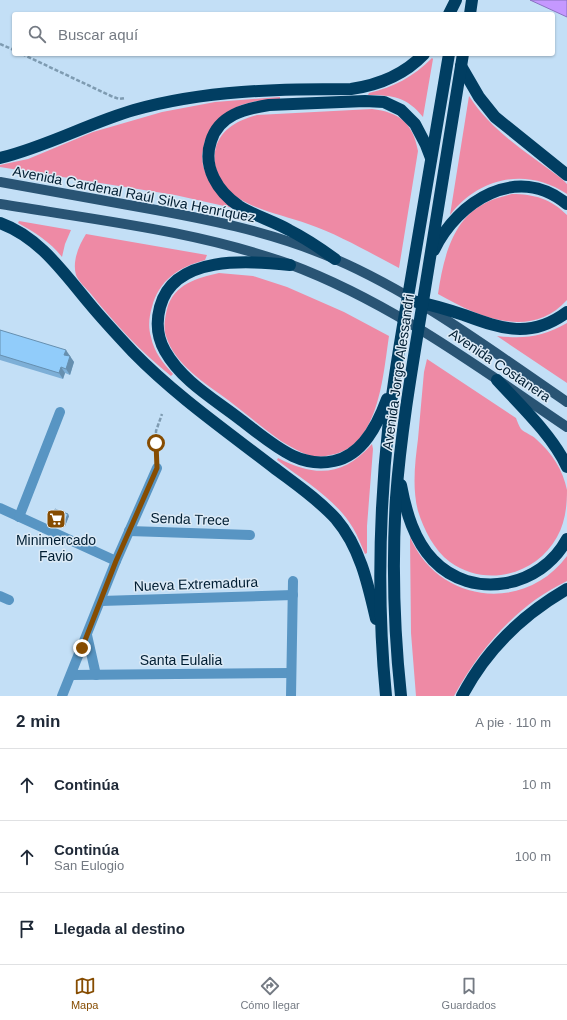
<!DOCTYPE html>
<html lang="es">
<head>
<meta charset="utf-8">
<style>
	:root { --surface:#fff; --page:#f6f6f7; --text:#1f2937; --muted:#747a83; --line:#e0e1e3; --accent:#864c01 }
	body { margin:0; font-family:Helvetica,sans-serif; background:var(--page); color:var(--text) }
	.stop { position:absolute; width:12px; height:12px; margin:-9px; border:3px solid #864c01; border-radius:50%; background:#fff }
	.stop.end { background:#864c01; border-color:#fff; box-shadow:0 1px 4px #0008 }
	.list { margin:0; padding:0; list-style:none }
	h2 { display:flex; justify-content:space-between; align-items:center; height:52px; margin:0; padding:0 16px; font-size:17px }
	h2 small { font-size:13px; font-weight:400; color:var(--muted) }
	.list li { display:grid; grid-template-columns:26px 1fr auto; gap:12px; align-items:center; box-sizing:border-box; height:72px; padding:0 16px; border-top:1px solid var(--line) }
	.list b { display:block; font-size:15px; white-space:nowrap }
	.list p { margin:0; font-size:13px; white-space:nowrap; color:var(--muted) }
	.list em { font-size:13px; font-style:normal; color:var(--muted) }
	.icon { flex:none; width:22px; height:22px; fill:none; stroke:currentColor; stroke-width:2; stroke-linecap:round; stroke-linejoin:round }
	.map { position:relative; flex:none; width:567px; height:696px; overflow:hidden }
	.search { position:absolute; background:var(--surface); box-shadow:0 1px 3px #0004; left:12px; right:12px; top:12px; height:44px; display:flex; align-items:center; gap:10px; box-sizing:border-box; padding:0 14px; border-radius:4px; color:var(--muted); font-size:15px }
	.sheet { height:268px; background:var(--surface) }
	nav { display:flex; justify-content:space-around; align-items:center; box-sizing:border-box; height:56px; border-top:1px solid var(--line); background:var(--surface); font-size:11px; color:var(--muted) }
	nav a { display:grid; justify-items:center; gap:2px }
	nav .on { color:var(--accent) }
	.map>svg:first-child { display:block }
</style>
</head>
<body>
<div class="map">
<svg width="567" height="696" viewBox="0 0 567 696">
	<rect width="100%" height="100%" fill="#c3dff6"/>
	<g fill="#ee8aa5">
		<path d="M432,58L433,59L423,117C407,97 393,95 368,95L369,93C394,87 413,77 432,58Z"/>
		<path d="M469,96C492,132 529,154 562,179L567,184V194C527,167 479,177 450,215Z"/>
		<path d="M280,97V100L256,101L241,105L229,111L205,140L202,155L203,166L207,177L213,188L233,208L175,195L0,167V165L28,159L93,132L162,112L215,102Z"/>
		<path d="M372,109C399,112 413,123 418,151L399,268C370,253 340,235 308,224C287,216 259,211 240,199C223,189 210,167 216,147C222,128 239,120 257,115Z"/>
		<path d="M512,194C534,194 551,199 567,215V300C530,341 477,316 438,294C443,261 451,222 482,205C492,199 502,197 512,194Z"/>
		<path d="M19,221L71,230L65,244L62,257C51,243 35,232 18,223Z"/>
		<path d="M86,234L207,255L205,260C179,267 159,280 152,307C149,317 148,327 151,337C154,352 163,363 173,374L171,376C141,352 115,324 91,294C87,289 78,281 76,275C72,261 79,245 86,234Z"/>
		<path d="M219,273L253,276L287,287L344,312L389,336C383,375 379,448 330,455C322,457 315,457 308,455C299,452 290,446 281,441C263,428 246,414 228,400C205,383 175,365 166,336C163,327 165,318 167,309C174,284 197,278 219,273Z"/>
		<path d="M567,323V383L497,336C524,339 543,337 567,323Z"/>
		<path d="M427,359L516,418C517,421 519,426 521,429C525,433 532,435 536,439C552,453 563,470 567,490C567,507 565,523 557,537C536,575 486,588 450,562C434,550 424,530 418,511C412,488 415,462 418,439C420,416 422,394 424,372Z"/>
		<path d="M372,444L373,449L367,526V553L365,554C361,545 358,536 353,528C336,499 303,480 277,460L278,458C315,477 343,477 372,444Z"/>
		<path d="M410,537C438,603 524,614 567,556V581C517,605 480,648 454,696H416L411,633Z"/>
	</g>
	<path fill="#c598ff" stroke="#8a73c2" d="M530,0H567V17Z"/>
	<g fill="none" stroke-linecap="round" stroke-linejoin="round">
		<g stroke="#7e9bb1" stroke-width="2.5" stroke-dasharray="4 2" stroke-linecap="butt">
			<path d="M0,44L14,50"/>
			<path d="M22,54L111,96L119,99L125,98"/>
			<path d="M156,457V431L162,414"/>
		</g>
		<g stroke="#5895c3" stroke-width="10">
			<path d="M0,508L116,561"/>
			<path d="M19,517L60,412"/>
			<path d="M129,531L250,535"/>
			<path d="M0,596L9,600"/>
			<path d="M101,601L293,595"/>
			<path d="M87,635L96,675"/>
			<path d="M71,675L291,673"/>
			<path d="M62,696L116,561L157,468"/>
			<path d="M291,696L293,581"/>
		</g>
		<g stroke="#295474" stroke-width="10">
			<path d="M0,182C45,190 90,198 134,206C202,218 271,231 335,259C418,295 492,351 567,402"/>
			<path d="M0,204C96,220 197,231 289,264C391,302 478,367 567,427"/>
		</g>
		<g stroke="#013e62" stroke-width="12">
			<path d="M449,14L456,0"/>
			<path d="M470,14L472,0"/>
			<path d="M461,66L479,97L495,117L567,175"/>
			<path d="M0,158C46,147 89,123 134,110C205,90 278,89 351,89C379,85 404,75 424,54"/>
			<path d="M0,223C39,237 63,272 89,303C103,320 118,336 133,352C175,395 225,430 273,467C294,483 318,499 336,519C360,547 368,584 376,619"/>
			<path d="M434,250C458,201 517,163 567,204"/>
			<path d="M335,259C320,248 305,238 289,230C273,221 255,216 239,206C218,192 202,167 211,141C219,115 244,109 269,105L365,101L384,102L401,110L415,124L426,145L431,158"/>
			<path d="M290,265C249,261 174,254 160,307C156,322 157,337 165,351C182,381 214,399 241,420C257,432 274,447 293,456C306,462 320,464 334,461C363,455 378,424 387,399"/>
			<path d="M417,302C433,305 449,310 464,315C502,329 531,339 567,312"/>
			<path d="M497,380C520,405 553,436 567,467"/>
			<path d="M401,485C406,512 414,540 433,560C472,601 541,588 567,539"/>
			<path d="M386,696C377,604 379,512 389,420C394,375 402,330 410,285C423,208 436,131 449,54"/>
			<path d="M401,696C394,631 392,563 396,498C401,430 413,362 424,295C437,214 450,134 463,54"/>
			<path d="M462,696C486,650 522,615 567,589"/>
		</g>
	</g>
	<g fill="#7dafd7">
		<path d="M0,330L70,356V357L74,362L70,375L65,373L63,379L0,360Z"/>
		<path d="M69,516L65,526L53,520L52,518Z"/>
	</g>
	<g fill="#668faf">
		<path d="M66,350L74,362L70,375L66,369L64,355Z"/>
		<path d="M61,367L65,373L63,379L59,373Z"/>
		<path d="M68,514L69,516L65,526L64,523Z"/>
	</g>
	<g fill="#91ccfa" stroke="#668faf">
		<path d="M0,330L66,350L64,355L70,356L66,369L61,367L59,373L0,355Z"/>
		<path d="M55,509L68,514L64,523L52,518Z"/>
	</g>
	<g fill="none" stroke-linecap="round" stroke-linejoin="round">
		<path stroke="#864c01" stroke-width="5" d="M82,648L116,561L157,468L156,443"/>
	</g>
	<defs>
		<g id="supermarket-square" transform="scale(1)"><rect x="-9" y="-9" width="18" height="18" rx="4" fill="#864c01" stroke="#dceaf6"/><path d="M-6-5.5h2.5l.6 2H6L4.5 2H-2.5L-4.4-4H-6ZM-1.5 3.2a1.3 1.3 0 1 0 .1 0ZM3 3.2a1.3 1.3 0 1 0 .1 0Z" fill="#fff"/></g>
	</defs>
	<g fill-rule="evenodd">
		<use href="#supermarket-square" x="56" y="519"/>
	</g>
	<g text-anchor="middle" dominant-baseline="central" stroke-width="3" stroke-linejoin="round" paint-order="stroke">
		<g font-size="14" fill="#001e33" stroke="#dceaf6">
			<text transform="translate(134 194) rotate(11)">Avenida Cardenal Raúl Silva Henríquez</text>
			<text transform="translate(500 365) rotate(34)">Avenida Costanera</text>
			<text transform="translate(398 372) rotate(-82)">Avenida Jorge Alessandri</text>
			<text transform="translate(190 519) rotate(2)">Senda Trece</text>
			<text transform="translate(196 584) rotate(-2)">Nueva Extremadura</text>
			<text x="181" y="660">Santa Eulalia</text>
		</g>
		<g font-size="14" fill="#001e33" stroke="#dceaf6">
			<text x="56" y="540">Minimercado<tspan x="56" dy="16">Favio</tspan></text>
		</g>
	</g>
</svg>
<div class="stop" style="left:156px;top:443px"></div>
<div class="stop end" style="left:82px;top:648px"></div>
<div class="search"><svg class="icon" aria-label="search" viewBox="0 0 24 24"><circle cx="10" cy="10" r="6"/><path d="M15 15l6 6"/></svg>Buscar aquí</div>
</div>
<section class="sheet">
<h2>2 min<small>A pie · 110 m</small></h2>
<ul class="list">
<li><svg class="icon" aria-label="ahead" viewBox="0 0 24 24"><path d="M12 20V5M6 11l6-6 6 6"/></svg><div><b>Continúa</b></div><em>10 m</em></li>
<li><svg class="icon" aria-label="ahead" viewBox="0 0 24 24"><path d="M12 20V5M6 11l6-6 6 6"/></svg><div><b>Continúa</b><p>San Eulogio</p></div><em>100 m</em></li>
<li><svg class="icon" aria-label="arrive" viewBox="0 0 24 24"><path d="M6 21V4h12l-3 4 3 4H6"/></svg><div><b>Llegada al destino</b></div></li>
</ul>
</section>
<nav>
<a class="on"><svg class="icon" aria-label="map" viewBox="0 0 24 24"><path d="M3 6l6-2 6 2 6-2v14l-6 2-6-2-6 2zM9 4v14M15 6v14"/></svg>Mapa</a>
<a><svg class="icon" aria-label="directions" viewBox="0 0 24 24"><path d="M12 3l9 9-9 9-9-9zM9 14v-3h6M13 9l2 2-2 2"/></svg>Cómo llegar</a>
<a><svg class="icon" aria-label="saved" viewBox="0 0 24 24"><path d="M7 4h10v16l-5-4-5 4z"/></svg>Guardados</a>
</nav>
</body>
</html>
